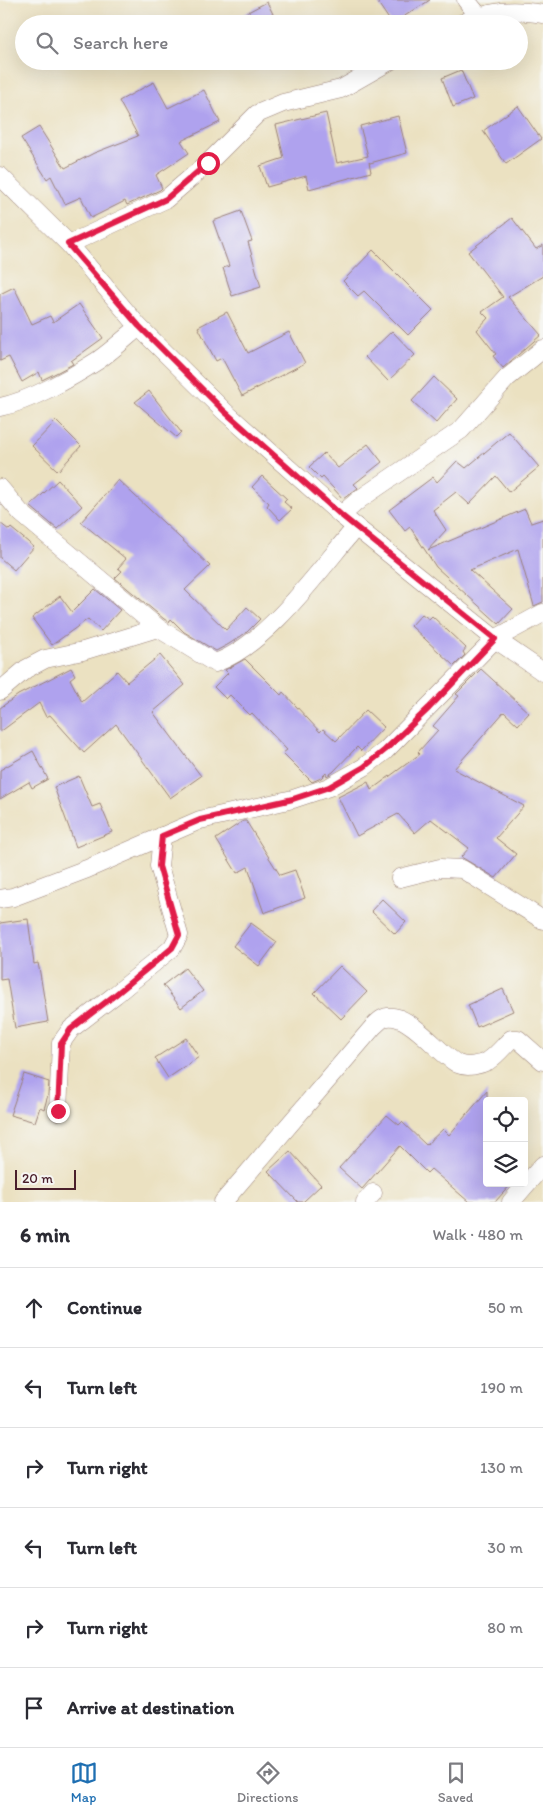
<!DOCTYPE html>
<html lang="en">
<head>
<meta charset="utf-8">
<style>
	:root { --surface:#fff; --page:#f2f2f3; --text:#2b2b33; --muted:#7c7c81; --line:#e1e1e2; --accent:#1f6fb2 }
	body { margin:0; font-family:Itim,sans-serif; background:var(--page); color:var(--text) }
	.controls { position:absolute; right:15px; bottom:15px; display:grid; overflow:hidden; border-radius:5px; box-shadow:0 5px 20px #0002 }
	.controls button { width:45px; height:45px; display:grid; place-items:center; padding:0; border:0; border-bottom:1px solid var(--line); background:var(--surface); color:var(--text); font:25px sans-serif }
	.scale { position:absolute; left:15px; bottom:12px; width:61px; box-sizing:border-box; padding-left:5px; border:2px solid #4a1f2b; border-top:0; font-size:14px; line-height:18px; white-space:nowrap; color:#4a1f2b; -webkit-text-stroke:4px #f6f6f2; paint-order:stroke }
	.stop { position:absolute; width:15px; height:15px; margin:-11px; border:4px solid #e11d48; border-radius:50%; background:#fff }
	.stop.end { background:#e11d48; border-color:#fff; box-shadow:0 1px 5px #0008 }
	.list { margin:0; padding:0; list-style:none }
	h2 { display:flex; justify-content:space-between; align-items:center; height:65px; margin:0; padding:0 20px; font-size:21px }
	h2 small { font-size:16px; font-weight:400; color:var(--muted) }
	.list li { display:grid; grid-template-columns:32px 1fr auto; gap:15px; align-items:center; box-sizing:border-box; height:80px; padding:0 20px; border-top:1px solid var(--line) }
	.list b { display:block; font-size:19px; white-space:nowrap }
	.list em { font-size:16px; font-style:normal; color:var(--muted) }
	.icon { flex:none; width:28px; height:28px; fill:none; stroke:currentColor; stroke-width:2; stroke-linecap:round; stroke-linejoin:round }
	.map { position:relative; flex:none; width:543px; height:1202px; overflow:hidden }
	.search { position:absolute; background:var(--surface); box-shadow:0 5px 20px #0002; left:15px; right:15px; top:15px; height:55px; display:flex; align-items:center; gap:12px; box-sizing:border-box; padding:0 18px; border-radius:28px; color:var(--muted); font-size:19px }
	.sheet { height:545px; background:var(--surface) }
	nav { display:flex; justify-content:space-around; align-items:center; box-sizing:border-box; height:70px; border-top:1px solid var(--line); background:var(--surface); font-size:14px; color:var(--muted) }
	nav a { display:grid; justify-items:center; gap:2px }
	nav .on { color:var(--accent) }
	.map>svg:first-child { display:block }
</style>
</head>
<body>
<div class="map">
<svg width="543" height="1202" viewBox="0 0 543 1202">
	<rect width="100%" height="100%" fill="#f6f6f2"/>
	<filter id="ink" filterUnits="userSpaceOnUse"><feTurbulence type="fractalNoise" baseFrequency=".02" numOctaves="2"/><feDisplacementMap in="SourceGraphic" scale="10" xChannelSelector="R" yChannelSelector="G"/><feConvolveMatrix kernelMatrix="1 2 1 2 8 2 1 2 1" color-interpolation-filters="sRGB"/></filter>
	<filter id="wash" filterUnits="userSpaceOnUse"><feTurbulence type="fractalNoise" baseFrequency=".0096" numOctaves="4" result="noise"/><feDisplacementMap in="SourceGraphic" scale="20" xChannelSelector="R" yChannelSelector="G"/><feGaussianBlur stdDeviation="1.12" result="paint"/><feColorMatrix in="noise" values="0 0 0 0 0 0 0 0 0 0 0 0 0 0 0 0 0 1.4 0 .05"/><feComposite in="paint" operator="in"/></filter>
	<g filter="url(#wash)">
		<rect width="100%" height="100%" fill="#ebe1c1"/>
		<g id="blocks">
			<g fill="#afa2ee">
				<path d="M376,0H430L392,24Z"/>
				<path d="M267,2L278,24H225Z"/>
				<path d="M461,70L473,99L453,107L442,78Z"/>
				<path d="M154,82L168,108L204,90L220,122L181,141L189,153L156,175L162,188L160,190L127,205L125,201L91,218L81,197L65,204L51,176L47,179L21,138L39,127L65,168L94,153L138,136L119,101Z"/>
				<path d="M518,106L541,139L506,164L483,131Z"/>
				<path d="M326,113L337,163L368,156L360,126L398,116L407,153L370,163L369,162L371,172L309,189L306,176L267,187L260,166L284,158L276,125Z"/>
				<path d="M241,211L252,241L248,242L261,287L232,296L223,268L229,266L213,221Z"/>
				<path d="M512,218L536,249L543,245V276L508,297L541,335L503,368L493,356L496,354L477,330L488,318L482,312L503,297L468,252Z"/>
				<path d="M373,250L433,310L408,335L364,291L358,296L343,281Z"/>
				<path d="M14,287L32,324L50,316L53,322L79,304L103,338L71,361L73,364L58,372L42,380L39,372L22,382L9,357L0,361V294Z"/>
				<path d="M227,312L248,353L289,332L305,363L242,396L222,358L216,361L198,327Z"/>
				<path d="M392,331L415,355L388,381L365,357Z"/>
				<path d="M434,377L457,399L436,423L412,401Z"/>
				<path d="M149,391L181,432L176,437L135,402Z"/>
				<path d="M56,421L81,446L58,471L32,446Z"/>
				<path d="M509,432L539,467L509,492L496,476L469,504L456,492L433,510L446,530L428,550L525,509L531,523L543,519V602L534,606L518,549L470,570L513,609L499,624L436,567L410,527L405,531L389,510L433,477L437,482L457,461L466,468Z"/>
				<path d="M368,444L382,462L354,484L358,488L343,499L323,477L321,479L309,467L324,453L338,468Z"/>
				<path d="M262,476L287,499L284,502L292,509L280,520L267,506L269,503L252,487Z"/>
				<path d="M58,480L82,506L57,529L30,506Z"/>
				<path d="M118,480L210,566L185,590L226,630L247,607L260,619L247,632L229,644L216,651L184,632L171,619L169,622L164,619L115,578L122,571L118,568L126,559L81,522Z"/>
				<path d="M0,523L9,530L11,528L34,547L14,570L0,558Z"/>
				<path d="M95,589L120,610L101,631L88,619L52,645L32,618L60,596L72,612Z"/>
				<path d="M422,614L429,619L432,616L466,648L463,652L465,655L454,666L411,626Z"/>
				<path d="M160,655L185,685L153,712L201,776L170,798L116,724L84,753L50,715L46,717L39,703L0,732V708L18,695L71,668L75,675L70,679L82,702L117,671L127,682Z"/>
				<path d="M245,659L281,695L283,692L320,732L323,729L336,741L366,710L384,727L361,751L357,747L333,772L327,776L326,773L321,778L312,782L283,753L287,750L252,713L250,715L230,695L226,699L214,687L228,673L225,670Z"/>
				<path d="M481,669L529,713L518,725L504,712L454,769L524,806L496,838L516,854L496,878L461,857L469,848L431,819L415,833L398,814L357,836L338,797L368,782L371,790L420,754L418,752L438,730L433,726L459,696L456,694Z"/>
				<path d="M33,751L48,779L32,788L29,782L0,799V770Z"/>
				<path d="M79,776L92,807L100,804L112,832L76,847L54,787Z"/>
				<path d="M243,821H246L280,875L295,870L305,898L264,913L248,867L237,873L216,839Z"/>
				<path d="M382,899L406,922L395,934L371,911Z"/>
				<path d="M28,919L34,964L38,963L40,973L48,1022L15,1028L7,979L0,980V923Z"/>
				<path d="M251,923L277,942L259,966L233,946Z"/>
				<path d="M340,966L367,992L341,1019L314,993Z"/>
				<path d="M185,968L203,991L181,1008L163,985Z"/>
				<path d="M503,989L513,1011L477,1027L468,1005Z"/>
				<path d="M186,1038L199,1057L168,1078L155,1058Z"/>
				<path d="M24,1074L49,1082L48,1095L44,1109L40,1107L35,1122L10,1115Z"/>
				<path d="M487,1091V1183H512L495,1202H469L431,1169L427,1173L400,1146L362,1189L339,1168L387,1115L399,1125L402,1122L426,1145L443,1129L449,1135Z"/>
				<path d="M290,1151L321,1185L303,1202H298L268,1171Z"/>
			</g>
		</g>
	</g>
	<g filter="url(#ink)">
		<use href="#blocks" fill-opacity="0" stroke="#9a8076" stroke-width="1"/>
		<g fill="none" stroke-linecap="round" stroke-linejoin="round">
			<g stroke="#9a8076" stroke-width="19">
				<g id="street">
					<path d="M466,0L478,15"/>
					<path d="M461,24C490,10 512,9 543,14"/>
					<path d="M0,176L69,244L139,327L224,411L341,515L495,639L543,672"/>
					<path d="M69,244L166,199L208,163L257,114L283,103L341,89L390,61"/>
					<path d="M0,407C30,401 71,378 97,361C112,351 125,338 139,327"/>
					<path d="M0,488L21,513L158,628"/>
					<path d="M341,515L360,499L461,430L507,378L543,349"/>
					<path d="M0,691L26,669L45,659L83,651L158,628L215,663C267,645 320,569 356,527"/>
					<path d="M400,878L440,868L462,869L543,920"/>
					<path d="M0,899L13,897L87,869L200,820L293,799L329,787L364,767L385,751L495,639L543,613"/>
					<path d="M58,1111L61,1043L71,1029L115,995L172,948L179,935L159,866L162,836"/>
					<path d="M223,1202L373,1027C376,1024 379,1021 382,1019C405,1006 439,1055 458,1064C467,1068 480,1065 488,1061C496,1056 504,1046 511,1039H518L543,1061"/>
					<path d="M365,1202L373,1193"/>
					<path d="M511,1202L543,1165"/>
				</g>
			</g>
			<use href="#street" stroke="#fff" stroke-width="18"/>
		</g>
	</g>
	<g fill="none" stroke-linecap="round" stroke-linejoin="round" filter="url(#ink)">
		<path stroke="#e11d48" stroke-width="6" d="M58,1111L61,1044L71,1029L115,995L172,948L179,935L159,866L162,836L200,820L293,799L329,787L364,767L385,750L429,708L495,639L341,515L224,411L139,326L68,244L166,199L208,163"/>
	</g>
</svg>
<div class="controls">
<button><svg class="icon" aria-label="locate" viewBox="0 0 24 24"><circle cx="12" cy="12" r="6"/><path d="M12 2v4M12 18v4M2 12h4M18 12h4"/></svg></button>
<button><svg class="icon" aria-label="layers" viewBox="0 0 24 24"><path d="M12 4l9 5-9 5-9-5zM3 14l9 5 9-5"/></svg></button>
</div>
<div class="scale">20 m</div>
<div class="stop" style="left:208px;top:163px"></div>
<div class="stop end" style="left:58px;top:1111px"></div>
<div class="search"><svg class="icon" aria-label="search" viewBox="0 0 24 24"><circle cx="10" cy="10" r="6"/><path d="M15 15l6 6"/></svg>Search here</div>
</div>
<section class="sheet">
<h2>6 min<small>Walk · 480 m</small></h2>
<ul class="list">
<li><svg class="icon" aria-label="ahead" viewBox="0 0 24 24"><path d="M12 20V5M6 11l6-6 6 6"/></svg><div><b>Continue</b></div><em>50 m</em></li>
<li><svg class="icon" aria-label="left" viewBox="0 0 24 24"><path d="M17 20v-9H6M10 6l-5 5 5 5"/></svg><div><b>Turn left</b></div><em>190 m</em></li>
<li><svg class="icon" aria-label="right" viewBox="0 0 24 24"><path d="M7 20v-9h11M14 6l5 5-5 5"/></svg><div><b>Turn right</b></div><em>130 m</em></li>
<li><svg class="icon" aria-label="left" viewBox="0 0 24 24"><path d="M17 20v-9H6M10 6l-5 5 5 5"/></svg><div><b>Turn left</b></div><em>30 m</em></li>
<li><svg class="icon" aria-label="right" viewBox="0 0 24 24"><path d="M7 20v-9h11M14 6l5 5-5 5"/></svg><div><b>Turn right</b></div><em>80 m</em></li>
<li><svg class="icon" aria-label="arrive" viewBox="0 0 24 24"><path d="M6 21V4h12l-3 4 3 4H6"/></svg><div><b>Arrive at destination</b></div></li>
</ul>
</section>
<nav>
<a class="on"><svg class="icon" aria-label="map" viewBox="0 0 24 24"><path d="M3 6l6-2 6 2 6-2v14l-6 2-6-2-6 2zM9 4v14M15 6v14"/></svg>Map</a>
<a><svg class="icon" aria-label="directions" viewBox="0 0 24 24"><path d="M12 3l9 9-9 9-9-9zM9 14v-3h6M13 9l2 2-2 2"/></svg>Directions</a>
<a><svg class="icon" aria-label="saved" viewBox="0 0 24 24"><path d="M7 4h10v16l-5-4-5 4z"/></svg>Saved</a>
</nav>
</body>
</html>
